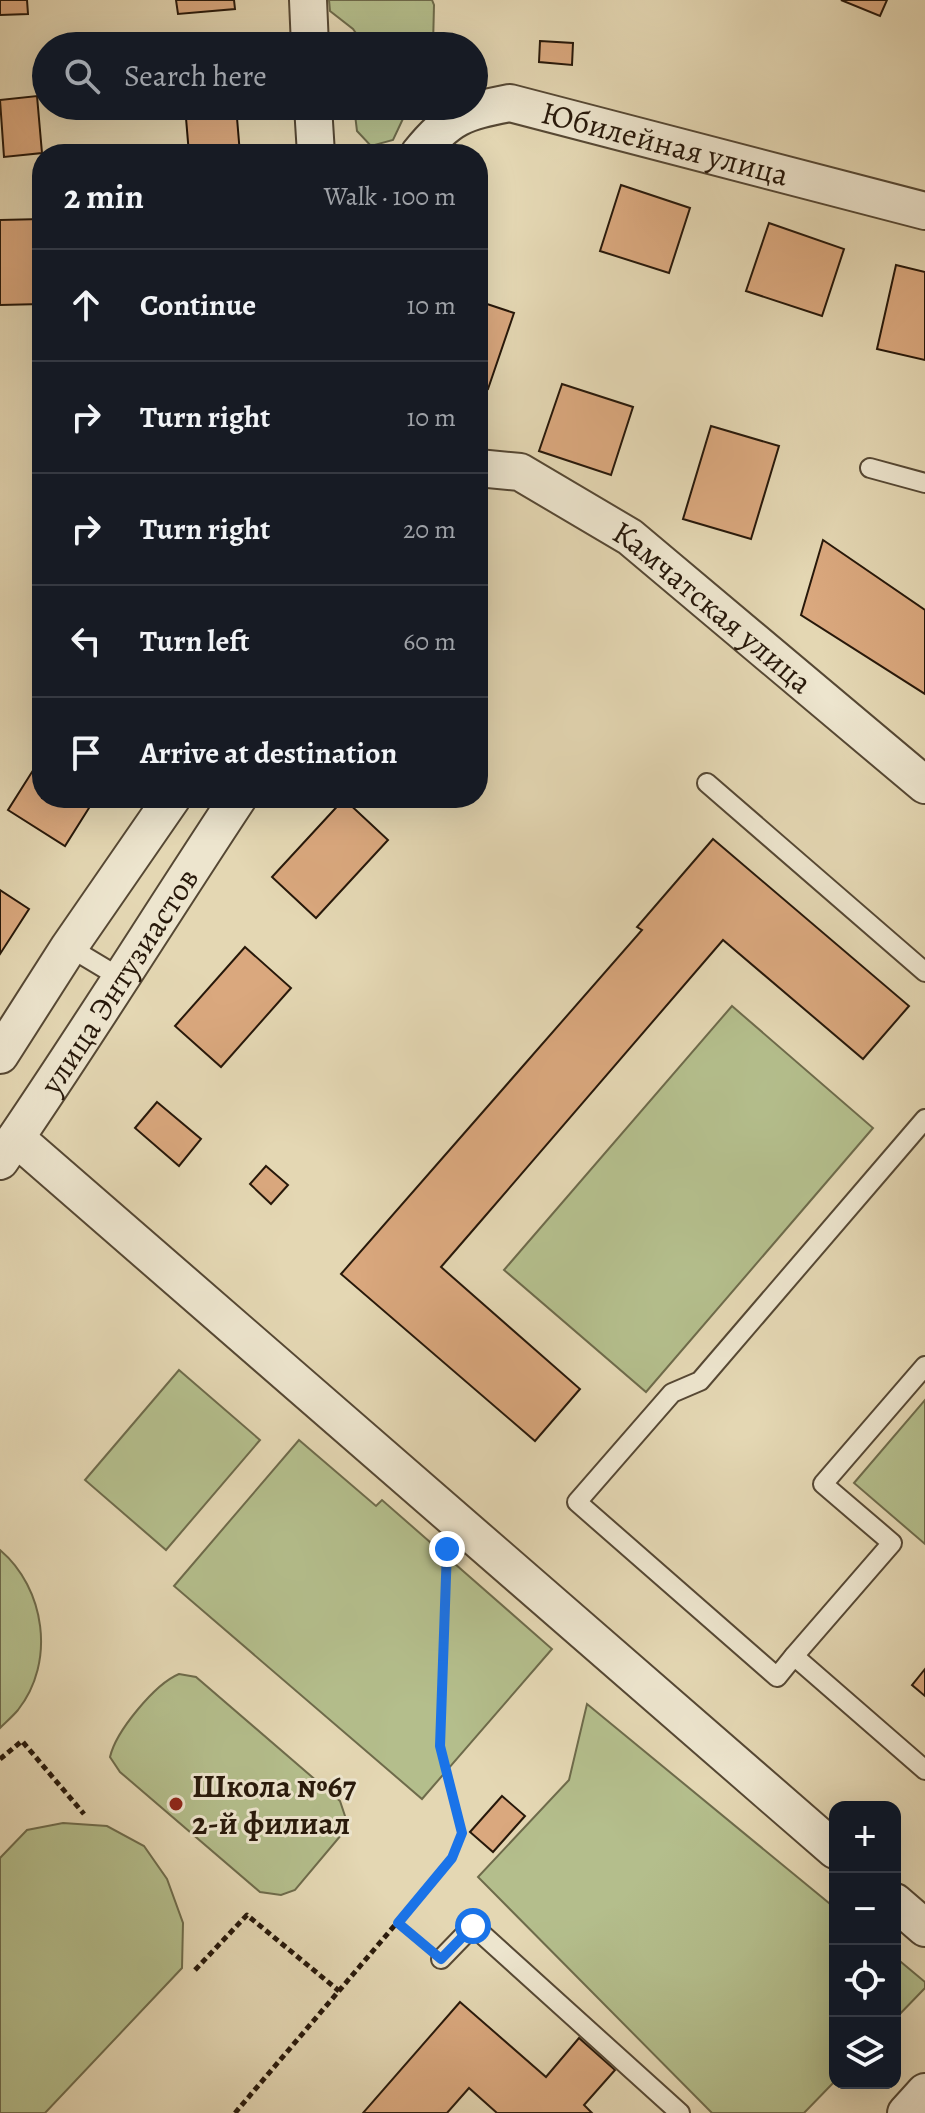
<!DOCTYPE html>
<html lang="en">
<head>
<meta charset="utf-8">
<style>
	:root { --surface:#171b24; --page:#242831; --text:#f1f3f6; --muted:#9ea1a6; --line:#363941 }
	body { margin:0; font-family:Alegreya,serif; background:var(--page); color:var(--text) }
	.controls { position:absolute; right:24px; bottom:24px; display:grid; overflow:hidden; border-radius:16px; box-shadow:0 8px 32px #0002 }
	.controls button { width:72px; height:72px; display:grid; place-items:center; padding:0; border:0; border-bottom:2px solid var(--line); background:var(--surface); color:var(--text); font:40px sans-serif }
	.stop { position:absolute; width:24px; height:24px; margin:-18px; border:6px solid #1a73e8; border-radius:50%; background:#fff }
	.stop.end { background:#1a73e8; border-color:#fff; box-shadow:0 2px 8px #0008 }
	.list { margin:0; padding:0; list-style:none }
	h2 { display:flex; justify-content:space-between; align-items:center; height:104px; margin:0; padding:0 32px; font-size:34px }
	h2 small { font-size:26px; font-weight:400; color:var(--muted) }
	.list li { display:grid; grid-template-columns:52px 1fr auto; gap:24px; align-items:center; box-sizing:border-box; height:112px; padding:0 32px; border-top:2px solid var(--line) }
	.list b { display:block; font-size:30px; white-space:nowrap }
	.list em { font-size:26px; font-style:normal; color:var(--muted) }
	.icon { flex:none; width:44px; height:44px; fill:none; stroke:currentColor; stroke-width:2; stroke-linecap:round; stroke-linejoin:round }
	.map { position:relative; flex:none; width:925px; height:2113px; overflow:hidden }
	.search { position:absolute; background:var(--surface); box-shadow:0 8px 32px #0002; left:32px; top:32px; width:456px; height:88px; display:flex; align-items:center; gap:20px; box-sizing:border-box; padding:0 28px; border-radius:44px; color:var(--muted); font-size:30px }
	.panel { position:absolute; background:var(--surface); box-shadow:0 8px 32px #0002; left:32px; top:144px; width:456px; height:664px; border-radius:32px }
	.map>svg:first-child { display:block }
</style>
</head>
<body>
<div class="map">
<svg width="925" height="2113" viewBox="0 0 925 2113">
	<rect width="100%" height="100%" fill="#e4d7b3"/>
	<filter id="stains"><feTurbulence type="fractalNoise" baseFrequency=".0025" numOctaves="4"/><feColorMatrix values="0 0 0 0 .2 0 0 0 0 .09 0 0 0 0 .02 0 0 0 .5 -.17"/></filter>
	<radialGradient id="worn" r=".72"><stop offset=".6" stop-color="#630" stop-opacity="0"/><stop offset="1" stop-color="#630" stop-opacity=".3"/></radialGradient>
	<g fill="#b4be8c" stroke="#6e6b4b" stroke-width="2">
		<path d="M329,0H432L434,5L433,46H365L353,29L330,11Z"/>
		<path d="M354,106H409L393,140L371,146L357,131Z"/>
		<path d="M732,1006L873,1128L646,1392L504,1270Z"/>
		<path d="M179,1370L260,1440L166,1550L85,1480Z"/>
		<path d="M925,1400V1544L854,1483Z"/>
		<path d="M299,1440L376,1506L382,1500L552,1649L422,1799L174,1586Z"/>
		<path d="M0,1550C45,1588 56,1662 18,1710C13,1716 6,1722 0,1728Z"/>
		<path d="M179,1674L196,1677L340,1801L346,1819L342,1834L295,1890L281,1895L260,1892L120,1772L110,1757C116,1731 155,1684 179,1674Z"/>
		<path d="M587,1704L835,1908V2081L804,2113H712L478,1877L569,1780Z"/>
		<path d="M63,1823L107,1826L144,1846L167,1879L183,1923L182,1968L45,2113H0V1858L27,1830Z"/>
		<path d="M895,1957L925,1982V1988L895,2019Z"/>
	</g>
	<g fill="#daa87e" stroke="#27180a" stroke-width="2">
		<path d="M0,0H27L28,14L0,15Z"/>
		<path d="M176,0H234L235,9L178,14Z"/>
		<path d="M841,0H887L880,16Z"/>
		<path d="M540,41L573,43L572,65L539,62Z"/>
		<path d="M37,96L42,153L4,157L0,100Z"/>
		<path d="M185,106H236L240,154H189Z"/>
		<path d="M621,185L690,208L669,273L600,251Z"/>
		<path d="M42,219V304L0,305V220Z"/>
		<path d="M769,223L844,249L822,316L746,291Z"/>
		<path d="M896,265L925,272V360L877,349Z"/>
		<path d="M478,301L514,313L488,389L478,385Z"/>
		<path d="M562,384L633,407L611,475L539,451Z"/>
		<path d="M711,426L779,446L751,539L683,519Z"/>
		<path d="M823,540L925,610V694L801,615Z"/>
		<path d="M37,764L42,767V798L94,800L65,846L8,810Z"/>
		<path d="M344,799L388,840L316,918L272,877Z"/>
		<path d="M713,839L909,1006L863,1059L723,940L480,1222L441,1267L580,1389L535,1441L341,1274L642,930L637,927Z"/>
		<path d="M0,890L29,909L0,954Z"/>
		<path d="M245,947L291,988L221,1067L175,1026Z"/>
		<path d="M157,1102L201,1139L179,1166L135,1128Z"/>
		<path d="M266,1166L288,1185L271,1204L250,1184Z"/>
		<path d="M925,1669V1696L912,1685Z"/>
		<path d="M502,1796L525,1816L493,1852L470,1832Z"/>
		<path d="M460,2002L546,2077L579,2038L615,2070L584,2105L592,2113H497L469,2088L447,2113H363Z"/>
	</g>
	<g fill="none" stroke-linecap="round" stroke-linejoin="round">
		<g stroke="#564834" stroke-width="22">
			<g id="service">
				<path d="M870,468L925,483"/>
				<path d="M707,783L925,972"/>
				<path d="M69,947L119,977"/>
				<path d="M925,1119L700,1381L672,1393L577,1502L777,1677L794,1656L925,1770"/>
				<path d="M794,1656L892,1543L823,1484L925,1366"/>
				<path d="M441,1959L473,1926L680,2113"/>
			</g>
		</g>
		<g stroke="#564834" stroke-width="40">
			<g id="minor">
				<path d="M308,0L310,46"/>
				<path d="M313,106L316,154"/>
				<path id="s1" d="M419,154C449,116 464,112 510,103L925,211"/>
				<path id="s2" d="M478,468L520,472L630,537L925,785"/>
				<path d="M0,1055L69,947L172,798"/>
				<path d="M16,1138L835,1850"/>
				<path id="s3" d="M0,1161C82,1042 158,919 238,798"/>
				<path d="M895,1902L925,1928"/>
				<path d="M906,2113L925,2092"/>
			</g>
		</g>
		<g stroke="#27180a" stroke-width="5" stroke-dasharray="6 4" stroke-linecap="butt">
			<path d="M0,1759L22,1741L84,1814"/>
			<path d="M398,1923L422,1943"/>
			<path d="M195,1970L247,1915L339,1991"/>
			<path d="M235,2113L452,1858L462,1833L440,1746L447,1555"/>
		</g>
		<use href="#service" stroke="#ede5ce" stroke-width="18"/>
		<use href="#minor" stroke="#ede5ce" stroke-width="36"/>
	</g>
	<g fill="none" stroke-linecap="round" stroke-linejoin="round">
		<path stroke="#1a73e8" stroke-width="10" d="M447,1549L440,1746L462,1833L452,1858L398,1923L441,1959L473,1926"/>
	</g>
	<circle fill="#8f2418" stroke="#ede5ce" stroke-width="3" cx="176" cy="1804" r="8"/>
	<g text-anchor="middle" dominant-baseline="central" stroke-width="6" stroke-linejoin="round" paint-order="stroke">
		<g font-size="32" fill="#27180a" stroke="#ede5ce">
			<text stroke="none"><textPath href="#s1" startOffset="268">Юбилейная улица</textPath></text>
			<text stroke="none"><textPath href="#s2" startOffset="278">Камчатская улица</textPath></text>
			<text stroke="none"><textPath href="#s3" startOffset="216">улица Энтузиастов</textPath></text>
		</g>
		<g font-size="32" font-weight="bold" fill="#27180a" stroke="#ede5ce" text-anchor="start">
			<text x="192" y="1786">Школа №67<tspan x="192" dy="37">2-й филиал</tspan></text>
		</g>
	</g>
	<rect width="100%" height="100%" filter="url(#stains)"/>
	<rect width="100%" height="100%" fill="url(#worn)"/>
</svg>
<div class="controls">
<button>+</button>
<button>−</button>
<button><svg class="icon" aria-label="locate" viewBox="0 0 24 24"><circle cx="12" cy="12" r="6"/><path d="M12 2v4M12 18v4M2 12h4M18 12h4"/></svg></button>
<button><svg class="icon" aria-label="layers" viewBox="0 0 24 24"><path d="M12 4l9 5-9 5-9-5zM3 14l9 5 9-5"/></svg></button>
</div>
<div class="stop" style="left:473px;top:1926px"></div>
<div class="stop end" style="left:447px;top:1549px"></div>
<div class="search"><svg class="icon" aria-label="search" viewBox="0 0 24 24"><circle cx="10" cy="10" r="6"/><path d="M15 15l6 6"/></svg>Search here</div>
<section class="panel">
<h2>2 min<small>Walk · 100 m</small></h2>
<ul class="list">
<li><svg class="icon" aria-label="ahead" viewBox="0 0 24 24"><path d="M12 20V5M6 11l6-6 6 6"/></svg><div><b>Continue</b></div><em>10 m</em></li>
<li><svg class="icon" aria-label="right" viewBox="0 0 24 24"><path d="M7 20v-9h11M14 6l5 5-5 5"/></svg><div><b>Turn right</b></div><em>10 m</em></li>
<li><svg class="icon" aria-label="right" viewBox="0 0 24 24"><path d="M7 20v-9h11M14 6l5 5-5 5"/></svg><div><b>Turn right</b></div><em>20 m</em></li>
<li><svg class="icon" aria-label="left" viewBox="0 0 24 24"><path d="M17 20v-9H6M10 6l-5 5 5 5"/></svg><div><b>Turn left</b></div><em>60 m</em></li>
<li><svg class="icon" aria-label="arrive" viewBox="0 0 24 24"><path d="M6 21V4h12l-3 4 3 4H6"/></svg><div><b>Arrive at destination</b></div></li>
</ul>
</section>
</div>
</body>
</html>
